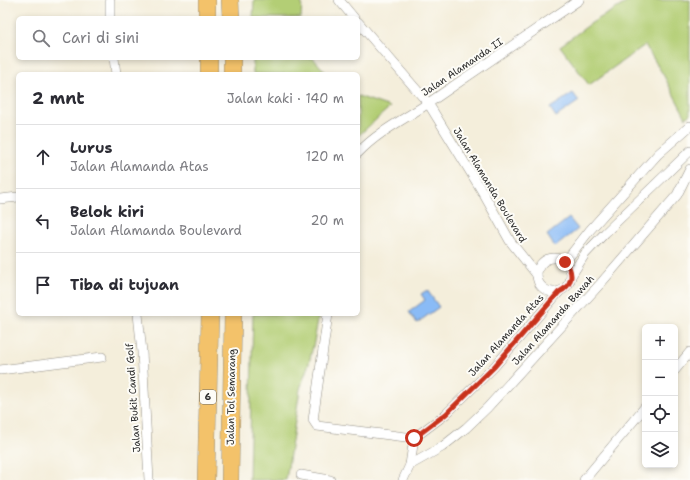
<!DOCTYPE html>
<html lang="id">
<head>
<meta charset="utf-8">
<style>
	:root { --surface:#fff; --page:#f2f2f3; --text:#2b2b33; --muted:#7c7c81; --line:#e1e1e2 }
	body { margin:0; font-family:"Shantell Sans",sans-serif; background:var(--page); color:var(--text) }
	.controls { position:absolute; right:12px; bottom:12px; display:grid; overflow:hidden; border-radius:6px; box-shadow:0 2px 6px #0003 }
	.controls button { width:36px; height:36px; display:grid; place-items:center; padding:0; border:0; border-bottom:1px solid var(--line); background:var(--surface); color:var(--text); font:20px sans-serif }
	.stop { position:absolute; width:12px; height:12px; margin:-9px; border:3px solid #c8321e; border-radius:50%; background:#fff }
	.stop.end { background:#c8321e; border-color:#fff; box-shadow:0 1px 4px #0008 }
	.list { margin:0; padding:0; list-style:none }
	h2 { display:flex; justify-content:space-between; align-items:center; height:52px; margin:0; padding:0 16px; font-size:17px }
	h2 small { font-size:13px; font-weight:400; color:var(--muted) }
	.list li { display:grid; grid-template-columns:26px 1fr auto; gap:12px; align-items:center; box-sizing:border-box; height:64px; padding:0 16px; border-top:1px solid var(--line) }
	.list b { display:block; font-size:15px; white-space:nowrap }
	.list p { margin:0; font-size:13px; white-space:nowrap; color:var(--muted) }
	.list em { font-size:13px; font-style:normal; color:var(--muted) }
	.icon { flex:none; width:22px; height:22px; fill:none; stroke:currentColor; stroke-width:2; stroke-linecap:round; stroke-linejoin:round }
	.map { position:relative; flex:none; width:690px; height:480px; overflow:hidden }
	.search { position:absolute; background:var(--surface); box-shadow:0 2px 6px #0003; left:16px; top:16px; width:344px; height:44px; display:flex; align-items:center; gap:10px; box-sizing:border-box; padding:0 14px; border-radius:6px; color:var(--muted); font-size:15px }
	.panel { position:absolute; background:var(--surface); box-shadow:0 2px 6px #0003; left:16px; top:72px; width:344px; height:244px; border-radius:6px }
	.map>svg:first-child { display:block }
</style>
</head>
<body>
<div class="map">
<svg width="690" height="480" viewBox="0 0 690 480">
	<rect width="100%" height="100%" fill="#fdfcf7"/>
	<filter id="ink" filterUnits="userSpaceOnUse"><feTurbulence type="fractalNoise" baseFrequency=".025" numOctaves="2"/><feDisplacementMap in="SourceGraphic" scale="8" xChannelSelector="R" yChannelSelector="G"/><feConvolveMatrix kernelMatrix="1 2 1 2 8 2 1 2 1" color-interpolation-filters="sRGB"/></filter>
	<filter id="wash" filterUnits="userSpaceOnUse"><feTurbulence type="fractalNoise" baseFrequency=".012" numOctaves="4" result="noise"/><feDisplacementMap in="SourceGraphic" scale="16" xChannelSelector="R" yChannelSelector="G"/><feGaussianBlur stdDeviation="0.9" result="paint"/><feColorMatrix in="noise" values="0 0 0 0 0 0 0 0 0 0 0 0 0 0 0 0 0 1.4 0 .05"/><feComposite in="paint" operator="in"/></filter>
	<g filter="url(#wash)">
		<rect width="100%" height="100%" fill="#f4eedb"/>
		<g fill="#b3ce74" stroke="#6f7c50">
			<path d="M254,0H302L301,18H253Z"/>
			<path d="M631,0H690V114L686,118L664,76L645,45L589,85L560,46L593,22Z"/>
			<path d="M253,58H313L327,74H253Z"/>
			<path d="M358,96L390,107L358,136Z"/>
			<path d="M253,314H319L314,342L309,363L300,389L286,480H249Z"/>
		</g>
		<g fill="#8abbf6" stroke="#5a7390">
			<path d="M573,93L579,101L556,117L550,108Z"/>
			<path d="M569,218L578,229L555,247L547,235Z"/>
			<path d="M427,290L439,307L417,323L409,312L425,300L421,294Z"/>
		</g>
	</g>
	<g filter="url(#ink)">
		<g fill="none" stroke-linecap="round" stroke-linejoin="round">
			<g stroke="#908c83" stroke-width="10">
				<g id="street">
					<path d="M110,0V18"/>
					<path d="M339,0L354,18"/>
					<path d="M358,22L428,103L482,191L510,241L537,275"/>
					<path d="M114,58L116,74"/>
					<path d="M358,153C379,131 405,119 430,102C480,68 530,34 579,0"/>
					<path d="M0,199L18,197"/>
					<circle cx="554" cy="275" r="17"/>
					<path d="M565,262L590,230L658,154L690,126"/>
					<path d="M571,276L585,254L605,233L690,151"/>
					<path d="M138,314L142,352L149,480"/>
					<path d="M328,314L313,420L317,426L414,438"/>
					<path d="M0,370L102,357"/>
					<path d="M675,370L690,352"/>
					<path d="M414,438L446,414L494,367L559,292"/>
					<path d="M410,465L442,447L466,428L487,408L601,283L677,195L690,169"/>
					<path d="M301,475L330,480"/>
					<path d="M403,480L410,465L414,438"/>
					<path d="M584,480L645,407"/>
				</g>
			</g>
			<g stroke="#908c83" stroke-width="18">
				<g id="highway">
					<path d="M207,0V18"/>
					<path d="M230,0L231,18"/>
					<path d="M209,58V74"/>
					<path d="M232,58V74"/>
					<path d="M206,480L210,314"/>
					<path d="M230,480L233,314"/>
				</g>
			</g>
			<use href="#street" stroke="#fff" stroke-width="9"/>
			<use href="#highway" stroke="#f3c26a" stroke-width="17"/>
		</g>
	</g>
	<g fill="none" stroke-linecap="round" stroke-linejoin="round" filter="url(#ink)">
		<path stroke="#c8321e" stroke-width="5" d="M414,438L446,414L494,367L559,292C572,286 575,273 565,262"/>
	</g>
	<g text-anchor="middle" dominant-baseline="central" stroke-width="4" stroke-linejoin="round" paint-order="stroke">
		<rect fill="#fdfcf7" stroke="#6a6a68" stroke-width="1" x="200" y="390" width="16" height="14" rx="3"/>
		<g font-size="9" font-weight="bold" fill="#2b2b2b">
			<text x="208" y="397">6</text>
		</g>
		<g font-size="10" fill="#2b2b2b" stroke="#fdfcf7">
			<text transform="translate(462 67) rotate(-34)">Jalan Alamanda II</text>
			<text transform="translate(490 185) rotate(59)">Jalan Alamanda Boulevard</text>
			<text transform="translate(553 320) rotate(-48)">Jalan Alamanda Bawah</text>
			<text transform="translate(506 335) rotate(-48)">Jalan Alamanda Atas</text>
			<text transform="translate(231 397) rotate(-89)">Jalan Tol Semarang</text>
			<text transform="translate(133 398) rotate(-94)">Jalan Bukit Candi Golf</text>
		</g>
	</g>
</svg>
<div class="controls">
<button>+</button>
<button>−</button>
<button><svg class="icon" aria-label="locate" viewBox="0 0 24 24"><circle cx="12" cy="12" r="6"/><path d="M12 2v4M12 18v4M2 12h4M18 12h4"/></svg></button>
<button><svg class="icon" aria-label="layers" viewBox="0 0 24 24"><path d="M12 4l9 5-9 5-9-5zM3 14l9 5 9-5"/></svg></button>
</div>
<div class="stop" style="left:414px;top:438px"></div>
<div class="stop end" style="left:565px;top:262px"></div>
<div class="search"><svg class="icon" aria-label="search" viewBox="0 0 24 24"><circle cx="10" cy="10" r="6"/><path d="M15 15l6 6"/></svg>Cari di sini</div>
<section class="panel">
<h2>2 mnt<small>Jalan kaki · 140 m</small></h2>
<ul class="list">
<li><svg class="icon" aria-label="ahead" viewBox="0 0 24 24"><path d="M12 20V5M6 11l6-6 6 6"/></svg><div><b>Lurus</b><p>Jalan Alamanda Atas</p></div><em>120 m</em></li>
<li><svg class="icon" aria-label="left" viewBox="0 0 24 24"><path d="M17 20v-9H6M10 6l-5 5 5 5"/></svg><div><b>Belok kiri</b><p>Jalan Alamanda Boulevard</p></div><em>20 m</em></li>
<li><svg class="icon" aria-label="arrive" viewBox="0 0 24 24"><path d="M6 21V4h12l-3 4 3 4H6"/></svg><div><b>Tiba di tujuan</b></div></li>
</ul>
</section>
</div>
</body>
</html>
